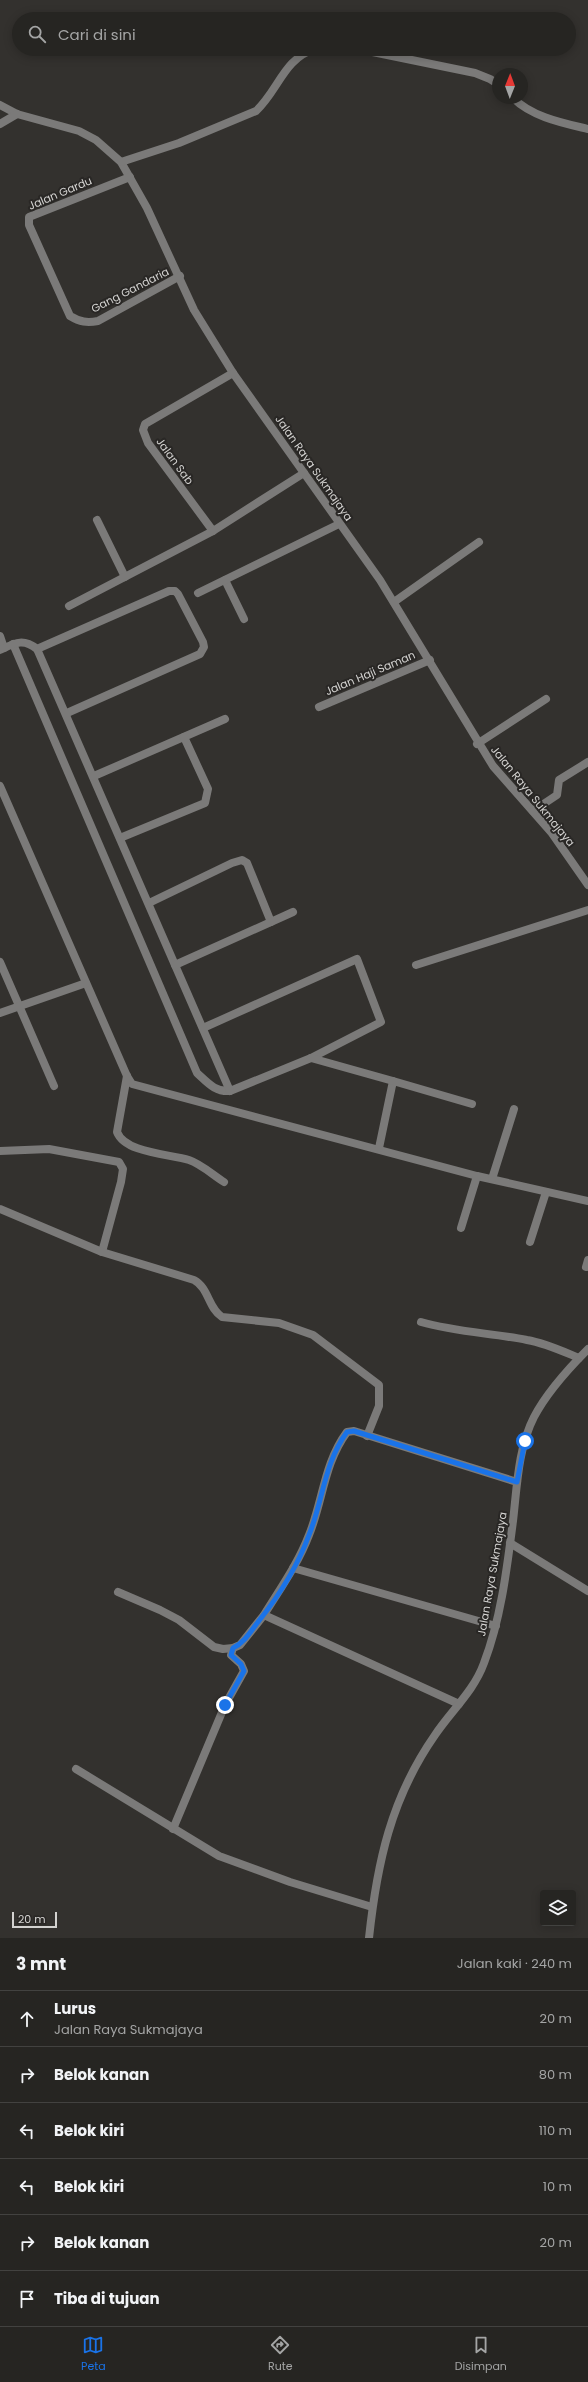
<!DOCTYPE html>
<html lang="id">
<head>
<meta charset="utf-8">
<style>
	:root { --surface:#262522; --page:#32312f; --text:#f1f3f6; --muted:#a4a5a5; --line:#424240; --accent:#1a73e8 }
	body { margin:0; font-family:Poppins,sans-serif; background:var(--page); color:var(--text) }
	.controls { position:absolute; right:12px; bottom:12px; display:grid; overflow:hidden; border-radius:4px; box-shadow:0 2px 10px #0003 }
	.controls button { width:36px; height:36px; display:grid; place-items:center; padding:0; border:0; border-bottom:1px solid var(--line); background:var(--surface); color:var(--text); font:20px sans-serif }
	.compass { position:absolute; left:492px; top:68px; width:36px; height:36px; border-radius:50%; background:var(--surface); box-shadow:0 2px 10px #0003; rotate:1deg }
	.scale { position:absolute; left:12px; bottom:10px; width:45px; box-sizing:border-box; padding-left:4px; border:2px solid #d3d2d0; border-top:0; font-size:11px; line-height:14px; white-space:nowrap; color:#d3d2d0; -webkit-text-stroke:3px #292725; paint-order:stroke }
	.stop { position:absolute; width:12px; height:12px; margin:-9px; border:3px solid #1a73e8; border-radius:50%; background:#fff }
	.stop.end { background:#1a73e8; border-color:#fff; box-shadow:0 1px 4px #0008 }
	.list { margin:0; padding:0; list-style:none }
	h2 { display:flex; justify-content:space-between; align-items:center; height:52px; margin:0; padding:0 16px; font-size:17px }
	h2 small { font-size:13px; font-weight:400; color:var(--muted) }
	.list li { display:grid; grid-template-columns:26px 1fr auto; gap:12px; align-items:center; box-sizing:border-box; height:56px; padding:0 16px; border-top:1px solid var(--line) }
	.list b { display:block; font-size:15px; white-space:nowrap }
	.list p { margin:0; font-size:13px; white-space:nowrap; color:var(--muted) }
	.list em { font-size:13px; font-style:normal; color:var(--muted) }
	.icon { flex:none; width:22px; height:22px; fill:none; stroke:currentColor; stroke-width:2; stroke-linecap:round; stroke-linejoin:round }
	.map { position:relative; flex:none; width:588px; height:1938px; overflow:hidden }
	.search { position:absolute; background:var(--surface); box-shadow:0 2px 10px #0003; left:12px; right:12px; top:12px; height:44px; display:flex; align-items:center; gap:10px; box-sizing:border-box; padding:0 14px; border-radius:22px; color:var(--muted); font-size:15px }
	.sheet { height:388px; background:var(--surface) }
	nav { display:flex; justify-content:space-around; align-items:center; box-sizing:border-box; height:56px; border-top:1px solid var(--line); background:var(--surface); font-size:11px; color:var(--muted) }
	nav a { display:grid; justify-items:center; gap:2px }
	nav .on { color:var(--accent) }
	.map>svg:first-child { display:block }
</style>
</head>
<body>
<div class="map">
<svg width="588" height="1938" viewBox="0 0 588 1938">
	<rect width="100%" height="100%" fill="#33312e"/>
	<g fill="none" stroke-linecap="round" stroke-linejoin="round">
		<g stroke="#7b7a79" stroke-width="8">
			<path d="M358,49L475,73L490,79L498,84"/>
			<path d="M513,98C532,117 563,123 588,129"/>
			<path d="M0,105L17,114L79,131L96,140L121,162L147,208L194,310L233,373L380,580L493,766L551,832L588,885"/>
			<path d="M0,124L17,114"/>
			<path d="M121,162L179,143L256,111C278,91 284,58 315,49"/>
			<path d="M130,177L29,217V225L70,316C80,322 87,323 98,321L180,276"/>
			<path d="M97,520L125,577"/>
			<path d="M213,531L148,443L143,430L145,424L233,373"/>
			<path d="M225,580L244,619"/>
			<path d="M198,593L339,524"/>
			<path d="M394,602L479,542"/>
			<path d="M69,606L213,531L304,473"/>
			<path d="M0,636L4,648"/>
			<path d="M13,644L197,1073C208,1083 215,1092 230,1091L311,1058L381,1022L357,959L203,1028"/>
			<path d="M37,649L169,591H175L178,594L203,642L204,647L200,654L67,713"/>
			<path d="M0,650C15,643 23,638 37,649L230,1091"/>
			<path d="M319,707L430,660"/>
			<path d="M477,744L546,699"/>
			<path d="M94,776L225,719"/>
			<path d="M0,786L127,1076L132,1084L477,1176L588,1201"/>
			<path d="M533,811L557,795L559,780L588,762"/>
			<path d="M120,838L205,803L208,789L184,737"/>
			<path d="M149,903L232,863L242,860L247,863L271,922"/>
			<path d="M0,962L54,1086"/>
			<path d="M175,965L293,912"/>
			<path d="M416,965L588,910"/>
			<path d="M0,1013L86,983"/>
			<path d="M311,1058L393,1081L379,1148"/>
			<path d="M127,1076L117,1132C125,1153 169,1154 189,1160C201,1164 213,1175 224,1182"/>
			<path d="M393,1081L472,1104"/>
			<path d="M0,1151L49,1149L119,1162L123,1169L121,1182L102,1252"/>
			<path d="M492,1179L514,1109"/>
			<path d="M0,1209L102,1252L194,1280C209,1288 208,1308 222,1317L279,1323L313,1335L379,1385V1406L367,1436"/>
			<path d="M461,1228L477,1176"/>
			<path d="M530,1242L546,1192"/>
			<path d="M586,1267L588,1260"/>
			<path d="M421,1322C456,1332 491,1333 527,1340C545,1343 562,1351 579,1358"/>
			<path d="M510,1543L588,1591"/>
			<path d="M293,1568L496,1626"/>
			<path d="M118,1592L160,1610L179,1620L214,1647L223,1649L233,1648L240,1645L264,1615"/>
			<path d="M459,1704L264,1615C280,1589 298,1564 309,1535C323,1501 324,1463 347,1432L354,1431L517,1482"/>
			<path d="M76,1769L219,1856L290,1882L372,1907"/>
			<path d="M173,1829L225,1705L244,1671L241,1664L231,1655L233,1648"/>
			<path d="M369,1938C377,1863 391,1798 435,1735C451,1711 474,1691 484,1663C501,1619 507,1568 513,1521C517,1487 518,1448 534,1417C547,1392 568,1369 588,1349"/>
		</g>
	</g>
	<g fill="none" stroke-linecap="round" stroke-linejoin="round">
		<path stroke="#1a73e8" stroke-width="5" d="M225,1705L244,1671L241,1664L231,1655L233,1648C244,1643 251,1631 258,1622C278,1597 298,1565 309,1535C323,1501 324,1463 347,1432L354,1431L517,1482L525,1441"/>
	</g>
	<g text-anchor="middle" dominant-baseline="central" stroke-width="4" stroke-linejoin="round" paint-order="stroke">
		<g font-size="11" fill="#d3d2d0" stroke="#292725">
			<text transform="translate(60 193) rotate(-23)">Jalan Gardu</text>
			<text transform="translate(130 290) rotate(-27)">Gang Gandaria</text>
			<text transform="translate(175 461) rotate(54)">Jalan Sab</text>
			<text transform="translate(314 468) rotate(55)">Jalan Raya Sukmajaya</text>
			<text transform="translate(370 673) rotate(-23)">Jalan Haji Saman</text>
			<text transform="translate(533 796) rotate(51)">Jalan Raya Sukmajaya</text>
			<text transform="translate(492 1574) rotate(-80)">Jalan Raya Sukmajaya</text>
		</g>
	</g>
</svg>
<div class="controls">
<button><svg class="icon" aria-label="layers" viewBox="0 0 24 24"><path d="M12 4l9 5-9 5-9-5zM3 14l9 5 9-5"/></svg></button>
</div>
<svg class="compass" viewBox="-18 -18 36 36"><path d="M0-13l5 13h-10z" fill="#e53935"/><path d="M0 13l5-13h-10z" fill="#a4a5a5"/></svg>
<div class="scale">20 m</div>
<div class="stop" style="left:525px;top:1441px"></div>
<div class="stop end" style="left:225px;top:1705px"></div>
<div class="search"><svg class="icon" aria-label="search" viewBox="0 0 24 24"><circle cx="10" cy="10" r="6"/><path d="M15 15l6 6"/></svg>Cari di sini</div>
</div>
<section class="sheet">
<h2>3 mnt<small>Jalan kaki · 240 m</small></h2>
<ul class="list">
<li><svg class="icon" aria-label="ahead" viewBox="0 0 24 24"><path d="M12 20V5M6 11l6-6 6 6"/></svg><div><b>Lurus</b><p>Jalan Raya Sukmajaya</p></div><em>20 m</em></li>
<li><svg class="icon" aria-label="right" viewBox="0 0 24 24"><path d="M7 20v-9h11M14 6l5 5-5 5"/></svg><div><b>Belok kanan</b></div><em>80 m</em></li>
<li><svg class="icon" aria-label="left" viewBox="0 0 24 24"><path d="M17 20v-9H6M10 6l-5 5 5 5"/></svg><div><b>Belok kiri</b></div><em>110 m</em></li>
<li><svg class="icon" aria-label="left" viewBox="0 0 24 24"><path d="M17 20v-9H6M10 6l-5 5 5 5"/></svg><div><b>Belok kiri</b></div><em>10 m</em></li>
<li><svg class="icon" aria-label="right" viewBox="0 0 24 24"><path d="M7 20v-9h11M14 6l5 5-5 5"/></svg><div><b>Belok kanan</b></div><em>20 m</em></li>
<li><svg class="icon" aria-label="arrive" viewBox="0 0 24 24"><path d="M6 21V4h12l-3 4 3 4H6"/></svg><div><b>Tiba di tujuan</b></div></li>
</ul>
</section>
<nav>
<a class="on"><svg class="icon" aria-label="map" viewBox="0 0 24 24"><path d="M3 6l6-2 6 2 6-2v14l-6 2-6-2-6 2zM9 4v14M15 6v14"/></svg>Peta</a>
<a><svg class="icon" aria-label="directions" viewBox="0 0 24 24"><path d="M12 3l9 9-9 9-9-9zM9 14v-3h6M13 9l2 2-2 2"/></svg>Rute</a>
<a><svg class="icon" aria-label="saved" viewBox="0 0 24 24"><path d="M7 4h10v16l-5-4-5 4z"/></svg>Disimpan</a>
</nav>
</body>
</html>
